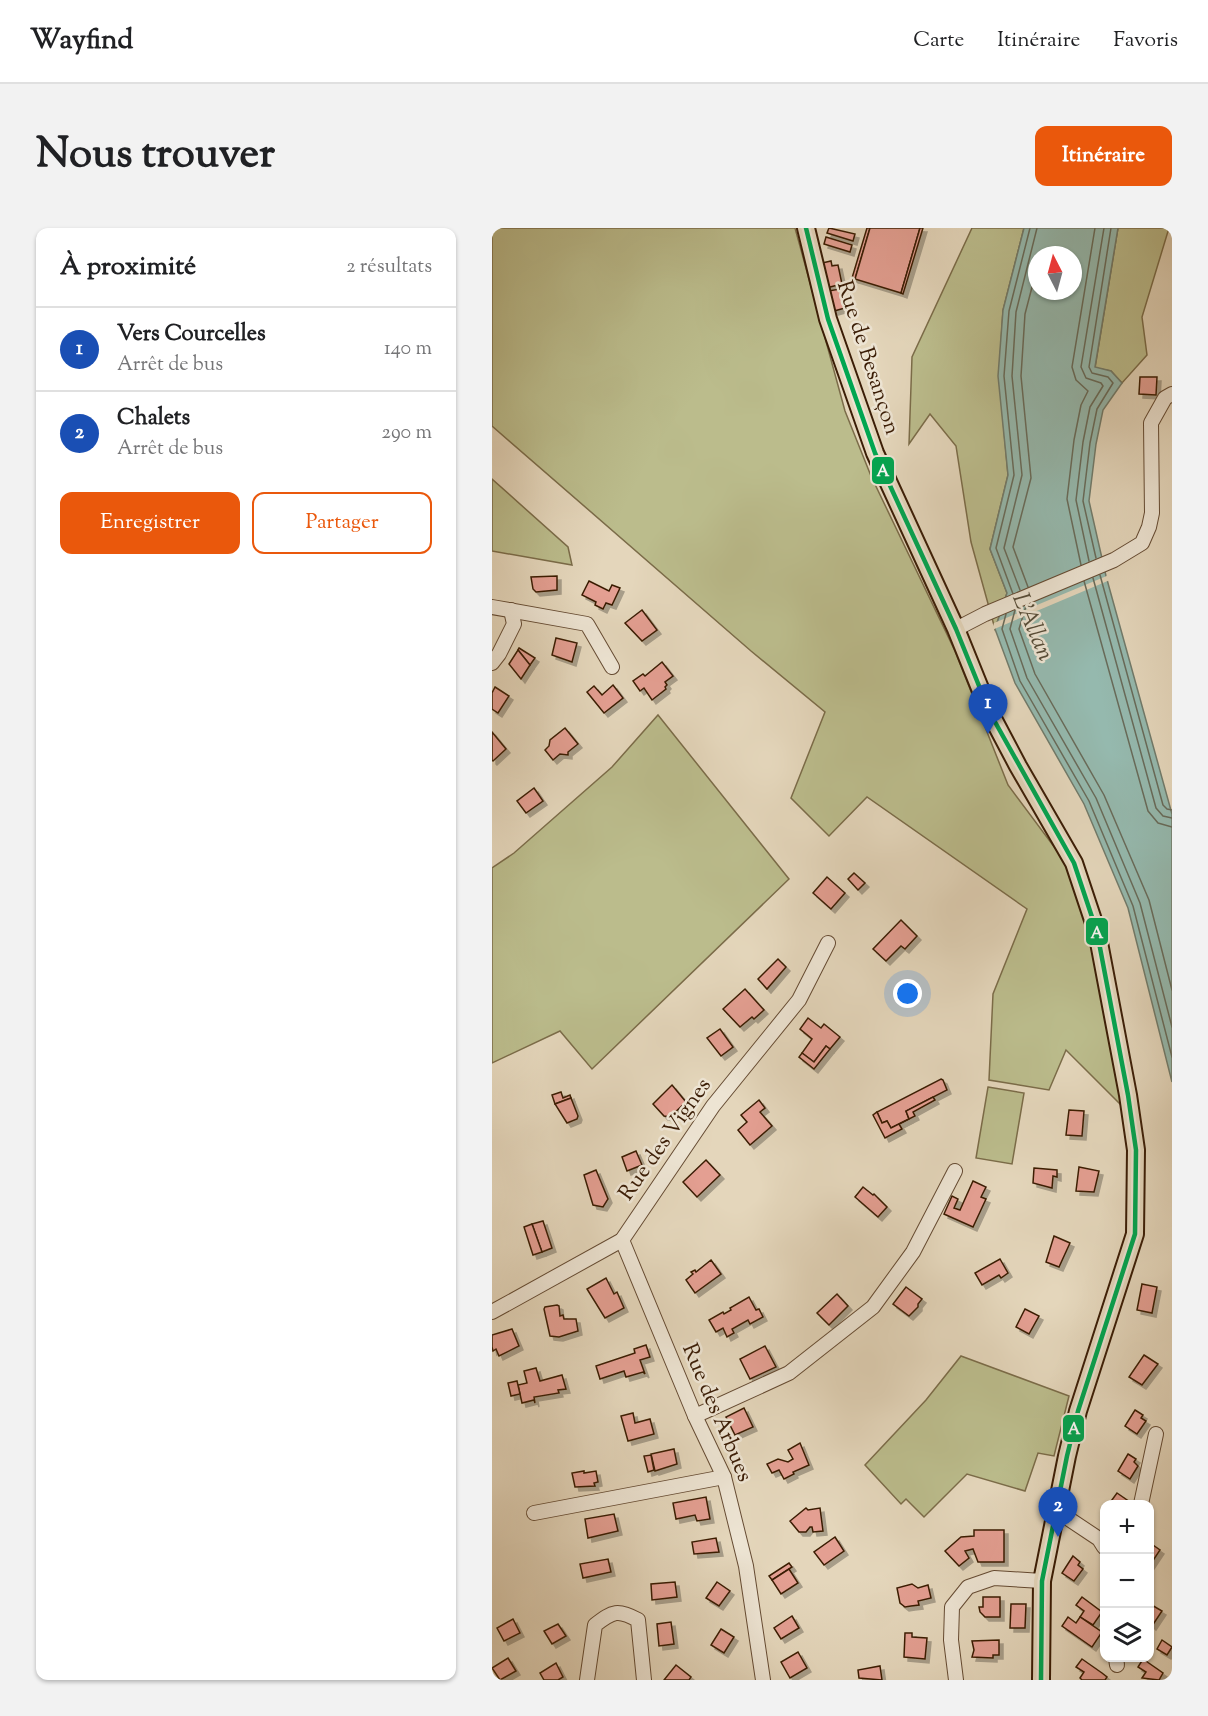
<!DOCTYPE html>
<html lang="fr">
<head>
<meta charset="utf-8">
<style>
	:root { --surface:#fff; --page:#f2f2f2; --text:#202124; --muted:#757577; --line:#e0e0e0; --accent:#ea580c }
	body { margin:0; font-family:"Sorts Mill Goudy",serif; background:var(--page); color:var(--text) }
	.controls { position:absolute; right:18px; bottom:18px; display:grid; overflow:hidden; border-radius:12px; box-shadow:0 2px 4px #0004 }
	.controls button { width:54px; height:54px; display:grid; place-items:center; padding:0; border:0; border-bottom:2px solid var(--line); background:var(--surface); color:var(--text); font:30px sans-serif }
	.compass { position:absolute; left:536px; top:18px; width:54px; height:54px; border-radius:50%; background:var(--surface); box-shadow:0 2px 4px #0004; rotate:354deg }
	.you { position:absolute; left:416px; top:766px; width:21px; height:21px; margin:-15px; border:4px solid #fff; border-radius:50%; background:#1a73e8; box-shadow:0 0 0 9px #1a73e833 }
	.badge { display:grid; place-items:center; width:39px; height:39px; border-radius:50%; background:var(--accent); color:#fff; font-size:20px; font-weight:700 }
	.pin { position:absolute; translate:-50% -50px; filter:drop-shadow(0 2px 3px #0008) }
	.pin::after { content:''; position:absolute; top:32px; width:21px; height:18px; background:inherit; clip-path:polygon(0 0,100% 0,50% 100%) }
	.list { margin:0; padding:0; list-style:none }
	h2 { display:flex; justify-content:space-between; align-items:center; height:78px; margin:0; padding:0 24px; font-size:26px }
	h2 small { font-size:20px; font-weight:400; color:var(--muted) }
	.list li { display:grid; grid-template-columns:39px 1fr auto; gap:18px; align-items:center; box-sizing:border-box; height:84px; padding:0 24px; border-top:2px solid var(--line) }
	.list b { display:block; font-size:22px; white-space:nowrap }
	.list p { margin:0; font-size:20px; white-space:nowrap; color:var(--muted) }
	.list em { font-size:20px; font-style:normal; color:var(--muted) }
	.actions { display:flex; gap:12px; padding:18px 24px }
	.actions a { flex:1; padding:14px 0; border:2px solid var(--accent); border-radius:12px; text-align:center; font-size:21px; color:var(--accent) }
	.actions .main { background:var(--accent); color:#fff }
	.icon { flex:none; width:33px; height:33px; fill:none; stroke:currentColor; stroke-width:2; stroke-linecap:round; stroke-linejoin:round }
	.map { position:relative; flex:none; width:680px; height:1452px; overflow:hidden; border-radius:12px }
	header { display:flex; align-items:center; gap:36px; box-sizing:border-box; height:84px; padding:0 30px; background:var(--surface); border-bottom:2px solid var(--line) }
	header strong { font-size:28px }
	nav { display:flex; gap:33px; margin-inline-start:auto; font-size:21px }
	.intro { display:flex; align-items:center; justify-content:space-between; box-sizing:border-box; height:144px; padding:0 36px }
	h1 { margin:0; font-size:42px }
	.button { padding:15px 27px; border-radius:12px; background:var(--accent); color:#fff; font-size:21px; font-weight:700 }
	main { display:flex; gap:36px; padding:0 36px }
	aside { flex:1; background:var(--surface); border-radius:12px; box-shadow:0 2px 4px #0004 }
	.map>svg:first-child { display:block }
</style>
</head>
<body>
<header>
<strong>Wayfind</strong>
<nav><a>Carte</a><a>Itinéraire</a><a>Favoris</a></nav>
</header>
<div class="intro"><h1>Nous trouver</h1><a class="button">Itinéraire</a></div>
<main>
<aside>
<h2>À proximité<small>2 résultats</small></h2>
<ul class="list">
<li><span class="badge" style="background:#1a4fb4">1</span><div><b>Vers Courcelles</b><p>Arrêt de bus</p></div><em>140 m</em></li>
<li><span class="badge" style="background:#1a4fb4">2</span><div><b>Chalets</b><p>Arrêt de bus</p></div><em>290 m</em></li>
</ul>
<div class="actions"><a class="main">Enregistrer</a><a>Partager</a></div>
</aside>
<div class="map">
<svg width="680" height="1452" viewBox="0 0 680 1452">
	<defs>
		<filter id="shadow"><feDropShadow dx="4" dy="4" stdDeviation="0" flood-color="#0004"/></filter>
	</defs>
	<rect width="100%" height="100%" fill="#e4d6bb"/>
	<filter id="stains"><feTurbulence type="fractalNoise" baseFrequency=".00333" numOctaves="4"/><feColorMatrix values="0 0 0 0 .2 0 0 0 0 .09 0 0 0 0 .02 0 0 0 .5 -.17"/></filter>
	<radialGradient id="worn" r=".72"><stop offset=".6" stop-color="#630" stop-opacity="0"/><stop offset="1" stop-color="#630" stop-opacity=".3"/></radialGradient>
	<g fill="#bbbc8c" stroke="#7b6c49" stroke-width="1.5">
		<path d="M0,0H303L353,183L379,248L463,423L516,557L572,632L596,698L632,880L574,822L557,862L497,852L501,766L535,681L375,569L337,608L299,570L333,484L259,423L0,198Z"/>
		<path d="M480,0H532L511,82L507,148L516,247L498,321L515,365L503,401L479,314L464,218L438,186L417,216L420,129Z"/>
		<path d="M626,0H677L650,89L655,127L630,155L619,143L603,140Z"/>
		<path d="M0,251L76,319L80,337L0,323Z"/>
		<path d="M166,487L297,651L100,841L68,803L0,835V640L22,625L120,539Z"/>
		<path d="M496,859L532,865L520,936L484,930Z"/>
		<path d="M469,1128L577,1168L562,1228L546,1225L533,1263L475,1246L432,1289L414,1271L409,1276L373,1237L434,1172Z"/>
	</g>
	<path fill="#95b9ae" stroke="#717b6b" stroke-width="1.5" fill-rule="evenodd" d="M532,0H626L603,139L619,143L630,155L611,182L604,216L597,273L614,348L680,586V854L636,680L592,576L523,455L503,401L515,365L498,321L516,247L506,148L511,82ZM545,27H581V63H545Z"/>
	<path fill="#e4d6bb" d="M617,347L618,352L500,402L502,395Z"/>
	<g fill="none" stroke-linecap="round" stroke-linejoin="round">
		<g stroke="#686b5a" stroke-width="1.5">
			<path d="M604,330L591,273L598,215L605,181L621,155L616,149L600,145L597,139L619,0"/>
			<path d="M597,333L584,272L591,214L598,179L611,158L609,155L594,150L589,139L612,0"/>
			<path d="M589,337L575,271L582,212L589,177L596,163L584,152L580,139L603,0"/>
			<path d="M608,347L671,577L675,581L680,582"/>
			<path d="M601,350L664,580L671,588L680,590"/>
			<path d="M592,353L656,583L666,595L680,599"/>
			<path d="M536,359L521,319L539,250L529,148L533,86L545,40"/>
			<path d="M528,362L512,320L530,247L520,148L524,84L545,0"/>
			<path d="M521,366L504,320L522,247L512,148L517,83L538,0"/>
			<path d="M534,378L527,401L543,446L612,567L657,672L680,762"/>
			<path d="M523,382L518,401L535,450L604,570L648,675L680,799"/>
			<path d="M514,386L510,401L528,453L597,573L641,678L680,829"/>
		</g>
	</g>
	<g fill="#e49f92" stroke="#3b1d06" stroke-width="1.5" filter="url(#shadow)">
		<path d="M337,0L363,6L361,13L335,5Z"/>
		<path d="M375,0H378L363,51L360,50Z"/>
		<path d="M378,0H428L409,65L363,51Z"/>
		<path d="M428,0H431L411,66L409,65Z"/>
		<path d="M334,9L360,17L358,24L332,16Z"/>
		<path d="M339,33L340,38L346,37L350,56L334,60L330,35Z"/>
		<path d="M348,61L353,80L342,83L336,63Z"/>
		<path d="M648,149H665L664,167L647,166Z"/>
		<path d="M65,348V362L44,364L41,361L39,349Z"/>
		<path d="M97,353L117,363L120,357L128,360L120,377L114,375L111,381L103,377L104,374L90,367Z"/>
		<path d="M150,382L165,402L150,413L133,395Z"/>
		<path d="M64,410L85,415L80,434L60,427Z"/>
		<path d="M27,420L43,430L38,437L26,422Z"/>
		<path d="M26,422L38,437L29,451L17,436Z"/>
		<path d="M170,434L181,448L173,454L175,457L173,459L174,461L160,472L152,460L148,463L141,453L151,446L153,448Z"/>
		<path d="M121,457L131,470L112,485L95,464L102,458L110,467Z"/>
		<path d="M3,459L17,468L6,485L0,481V465Z"/>
		<path d="M73,500L86,516L76,524V527L68,526L61,532L53,522L57,518L58,512Z"/>
		<path d="M0,504L14,521L1,533L0,532Z"/>
		<path d="M42,560L51,573L34,585L25,573Z"/>
		<path d="M362,645L373,655L366,662L356,651Z"/>
		<path d="M335,649L353,665L339,681L321,665Z"/>
		<path d="M409,692L425,708L413,721L409,718L394,733L381,721Z"/>
		<path d="M286,731L294,739L275,761L266,751Z"/>
		<path d="M253,761L272,782L262,791L260,789L248,799L231,781Z"/>
		<path d="M316,790L329,800L332,796L348,809L338,821L334,818L322,834L310,825L320,811L308,801Z"/>
		<path d="M228,801L241,819L229,828L215,810Z"/>
		<path d="M334,818L338,821L322,841L307,829L310,825L322,834Z"/>
		<path d="M449,851L451,852L455,862L414,883L417,891L399,900L395,893L390,895L385,884Z"/>
		<path d="M180,857L194,874L178,889L172,888L161,876Z"/>
		<path d="M69,864L71,870L78,867L79,870L63,876L60,867Z"/>
		<path d="M441,869L443,872L421,884L423,888L407,896L410,901L393,910L381,887L385,884L390,895L395,893L399,900L417,891L414,883Z"/>
		<path d="M79,870L86,888L85,891L75,895L63,876Z"/>
		<path d="M267,872L273,880L268,884L280,898L258,917L246,902L255,894L249,887Z"/>
		<path d="M577,882L592,883L590,908L574,907Z"/>
		<path d="M144,923L150,937L135,943L130,929Z"/>
		<path d="M214,932L228,947L205,969L191,954Z"/>
		<path d="M587,939L607,943L602,964L584,963Z"/>
		<path d="M542,940L565,942V949L561,948L560,960L541,955Z"/>
		<path d="M104,942L116,971L111,979L101,977L92,947Z"/>
		<path d="M481,953L494,959L489,969L494,971L481,999L452,986L460,968L466,971L462,980L468,982Z"/>
		<path d="M371,959L381,967L382,966L395,979L386,989L363,969Z"/>
		<path d="M51,993L60,1020L50,1024L40,996Z"/>
		<path d="M40,996L50,1024L41,1027L32,999Z"/>
		<path d="M562,1008L578,1015L567,1039L554,1034Z"/>
		<path d="M508,1031L516,1045L509,1050L507,1047L490,1057L483,1045Z"/>
		<path d="M219,1032L229,1046L203,1065L194,1052L201,1046L199,1044L203,1042L204,1044Z"/>
		<path d="M114,1050L122,1066L125,1064L132,1080L113,1090L95,1061Z"/>
		<path d="M650,1056L665,1059L660,1085L645,1082Z"/>
		<path d="M414,1059L430,1071L426,1076V1079L417,1088L401,1076Z"/>
		<path d="M345,1066L356,1078L337,1097L325,1085Z"/>
		<path d="M257,1069L264,1082L267,1081L271,1089L258,1096L256,1092L240,1101L242,1105L235,1109L231,1100L224,1104L217,1092L231,1084L232,1086L239,1082L238,1080Z"/>
		<path d="M65,1077L67,1078L68,1088L71,1087L72,1091H84L86,1103L67,1109L58,1108L52,1081L53,1079Z"/>
		<path d="M533,1081L547,1088L537,1106L524,1099Z"/>
		<path d="M20,1101L27,1118L7,1128L4,1121L1,1123L0,1119V1107Z"/>
		<path d="M154,1117L158,1129L148,1132L153,1146L151,1144L134,1149L132,1143L108,1151L104,1138L143,1125L142,1121Z"/>
		<path d="M273,1118L284,1139L258,1151L248,1131Z"/>
		<path d="M652,1127L666,1136L650,1157L637,1149Z"/>
		<path d="M44,1140L48,1153L70,1147L74,1161L66,1162L67,1165L42,1169L43,1175L42,1172L30,1175L26,1157L35,1155L32,1143Z"/>
		<path d="M25,1153L28,1166L19,1168L16,1155Z"/>
		<path d="M252,1180L261,1199L243,1207L234,1189Z"/>
		<path d="M643,1182L651,1187L649,1190L654,1193L645,1206L633,1198Z"/>
		<path d="M141,1185L143,1195L158,1191L162,1206L136,1213L129,1188Z"/>
		<path d="M308,1215L317,1237L301,1244L302,1246L292,1251L287,1242L280,1245L275,1236L286,1231L296,1234L301,1231L296,1222Z"/>
		<path d="M182,1221L185,1236L163,1243L159,1226Z"/>
		<path d="M636,1226L644,1231L642,1234L646,1238L638,1251L626,1243Z"/>
		<path d="M159,1227L162,1242L156,1244L152,1228Z"/>
		<path d="M92,1243V1245L104,1243L106,1254L102,1255L103,1258L83,1259L80,1245Z"/>
		<path d="M625,1265L638,1274L637,1276H617Z"/>
		<path d="M214,1269L218,1291L205,1293L203,1287L184,1291L181,1275Z"/>
		<path d="M314,1280L316,1282L328,1280L331,1303L321,1304L320,1299H318L314,1304H307L298,1293Z"/>
		<path d="M122,1286L126,1303L96,1310L93,1291Z"/>
		<path d="M482,1302H512V1334H486L481,1321L473,1323L477,1330L467,1338L453,1323L469,1309L482,1308Z"/>
		<path d="M343,1309L352,1323L332,1337L322,1324Z"/>
		<path d="M224,1310L227,1324L202,1326L200,1314Z"/>
		<path d="M658,1315L668,1322L658,1337Z"/>
		<path d="M581,1328L588,1334L586,1337L591,1341L582,1353L570,1345Z"/>
		<path d="M116,1331L119,1344L91,1350L88,1336Z"/>
		<path d="M297,1335L300,1339L280,1352L277,1348Z"/>
		<path d="M297,1341L306,1355L289,1366L280,1352Z"/>
		<path d="M183,1354L185,1369L160,1372L159,1356Z"/>
		<path d="M225,1354L238,1363L227,1378L214,1370Z"/>
		<path d="M420,1356L426,1360L436,1357L439,1370L426,1373L427,1377L419,1378L413,1379L408,1375L405,1360Z"/>
		<path d="M491,1369H508V1389H493L488,1384L487,1379H491Z"/>
		<path d="M590,1369L610,1384L601,1397L588,1389L592,1383L584,1377Z"/>
		<path d="M519,1376H534L533,1400H518Z"/>
		<path d="M658,1376L670,1383L660,1398L658,1396Z"/>
		<path d="M300,1388L307,1400L289,1411L282,1400Z"/>
		<path d="M576,1389L584,1395L588,1389L610,1404L600,1419L570,1398Z"/>
		<path d="M21,1391L28,1405L12,1413L5,1400Z"/>
		<path d="M179,1394L182,1416L167,1418L165,1396Z"/>
		<path d="M66,1396L74,1408L60,1416L52,1403Z"/>
		<path d="M229,1401L242,1409L232,1425L219,1417Z"/>
		<path d="M413,1405H420V1409L435,1410L433,1431L412,1429Z"/>
		<path d="M507,1412V1427H501V1430L480,1429L482,1422L480,1413Z"/>
		<path d="M670,1412L680,1419L675,1427L665,1421Z"/>
		<path d="M306,1424L315,1440L298,1450L289,1434Z"/>
		<path d="M16,1430L24,1443L8,1452L0,1440Z"/>
		<path d="M590,1431L610,1445L615,1449L613,1452H590L588,1450L592,1444L584,1439Z"/>
		<path d="M651,1431L671,1445L667,1452L650,1450L654,1444L646,1439Z"/>
		<path d="M64,1435L71,1449L66,1452H52L48,1445Z"/>
		<path d="M184,1437L199,1449L197,1452H172Z"/>
		<path d="M388,1438L390,1452L367,1450L366,1442Z"/>
	</g>
	<g fill="none" stroke-linecap="round" stroke-linejoin="round">
		<g stroke="#654b33" stroke-width="16">
			<g id="minor">
				<path d="M0,379L95,396L120,439"/>
				<path d="M464,401L493,386L622,332L650,315L657,299L660,285L659,195L673,170L680,166"/>
				<path d="M0,435L7,426L22,396L19,382"/>
				<path d="M130,1012L203,1188L232,1249L254,1338L271,1452"/>
				<path d="M0,1084L130,1012L221,878L307,772L336,715"/>
				<path d="M203,1188L297,1145L381,1079L421,1024L463,943"/>
				<path d="M649,1276L664,1206"/>
				<path d="M565,1283L607,1311L612,1319"/>
				<path d="M42,1285L232,1249"/>
				<path d="M624,1430L625,1437"/>
				<path d="M95,1452L103,1397C121,1383 126,1381 146,1392L152,1452"/>
				<path d="M464,1452L459,1412L460,1379L476,1359L502,1350L550,1353"/>
			</g>
		</g>
		<g stroke="#3b1d06" stroke-width="20">
			<path id="major" d="M314,0L336,91L383,225L464,401L498,485L526,538L582,635L605,704L636,867L644,922L643,1006L586,1183L575,1228L550,1353L549,1452"/>
		</g>
		<use href="#minor" stroke="#ede4d3" stroke-width="14"/>
		<use href="#major" stroke="#e4d6bb" stroke-width="16"/>
		<g stroke="#ede4d3" stroke-width="9">
			<path id="bus-1" d="M314,0L336,91L383,225L464,401L498,485L582,635L605,704L636,867L644,922L643,1006L586,1183L575,1228L550,1353L549,1452"/>
		</g>
		<use href="#bus-1" stroke="#00a651" stroke-width="4.5"/>
	</g>
	<g text-anchor="middle" dominant-baseline="central" stroke-width="5" stroke-linejoin="round" paint-order="stroke">
		<g font-size="22" fill="#3b1d06" stroke="#ede4d3">
			<text transform="translate(375 130) rotate(72)">Rue de Besançon</text>
			<text transform="translate(174 912) rotate(-55)">Rue des Vignes</text>
			<text transform="translate(224 1185) rotate(67)">Rue des Arbues</text>
		</g>
		<g font-size="24" font-style="italic" fill="#564c38" stroke="#ede4d3">
			<text transform="translate(540 399) rotate(67)">L'Allan</text>
		</g>
	</g>
	<g stroke="#ede4d3" stroke-width="2">
		<rect x="379" y="228" width="24" height="29" rx="6" fill="#00a651"/>
		<rect x="593" y="689" width="24" height="29" rx="6" fill="#00a651"/>
		<rect x="570" y="1186" width="23" height="29" rx="6" fill="#00a651"/>
	</g>
	<g font-size="16" text-anchor="middle" font-weight="bold" fill="#fff">
		<text x="391" y="248">A</text>
		<text x="605" y="710">A</text>
		<text x="582" y="1206">A</text>
	</g>
	<rect width="100%" height="100%" filter="url(#stains)"/>
	<rect width="100%" height="100%" fill="url(#worn)"/>
</svg>
<div class="controls">
<button>+</button>
<button>−</button>
<button><svg class="icon" aria-label="layers" viewBox="0 0 24 24"><path d="M12 4l9 5-9 5-9-5zM3 14l9 5 9-5"/></svg></button>
</div>
<svg class="compass" viewBox="-18 -18 36 36"><path d="M0-13l5 13h-10z" fill="#e53935"/><path d="M0 13l5-13h-10z" fill="#757577"/></svg>
<div class="you"></div>
<div class="pin badge" style="left:496px;top:506px;background:#1a4fb4">1</div>
<div class="pin badge" style="left:566px;top:1309px;background:#1a4fb4">2</div>
</div>
</main>
</body>
</html>
